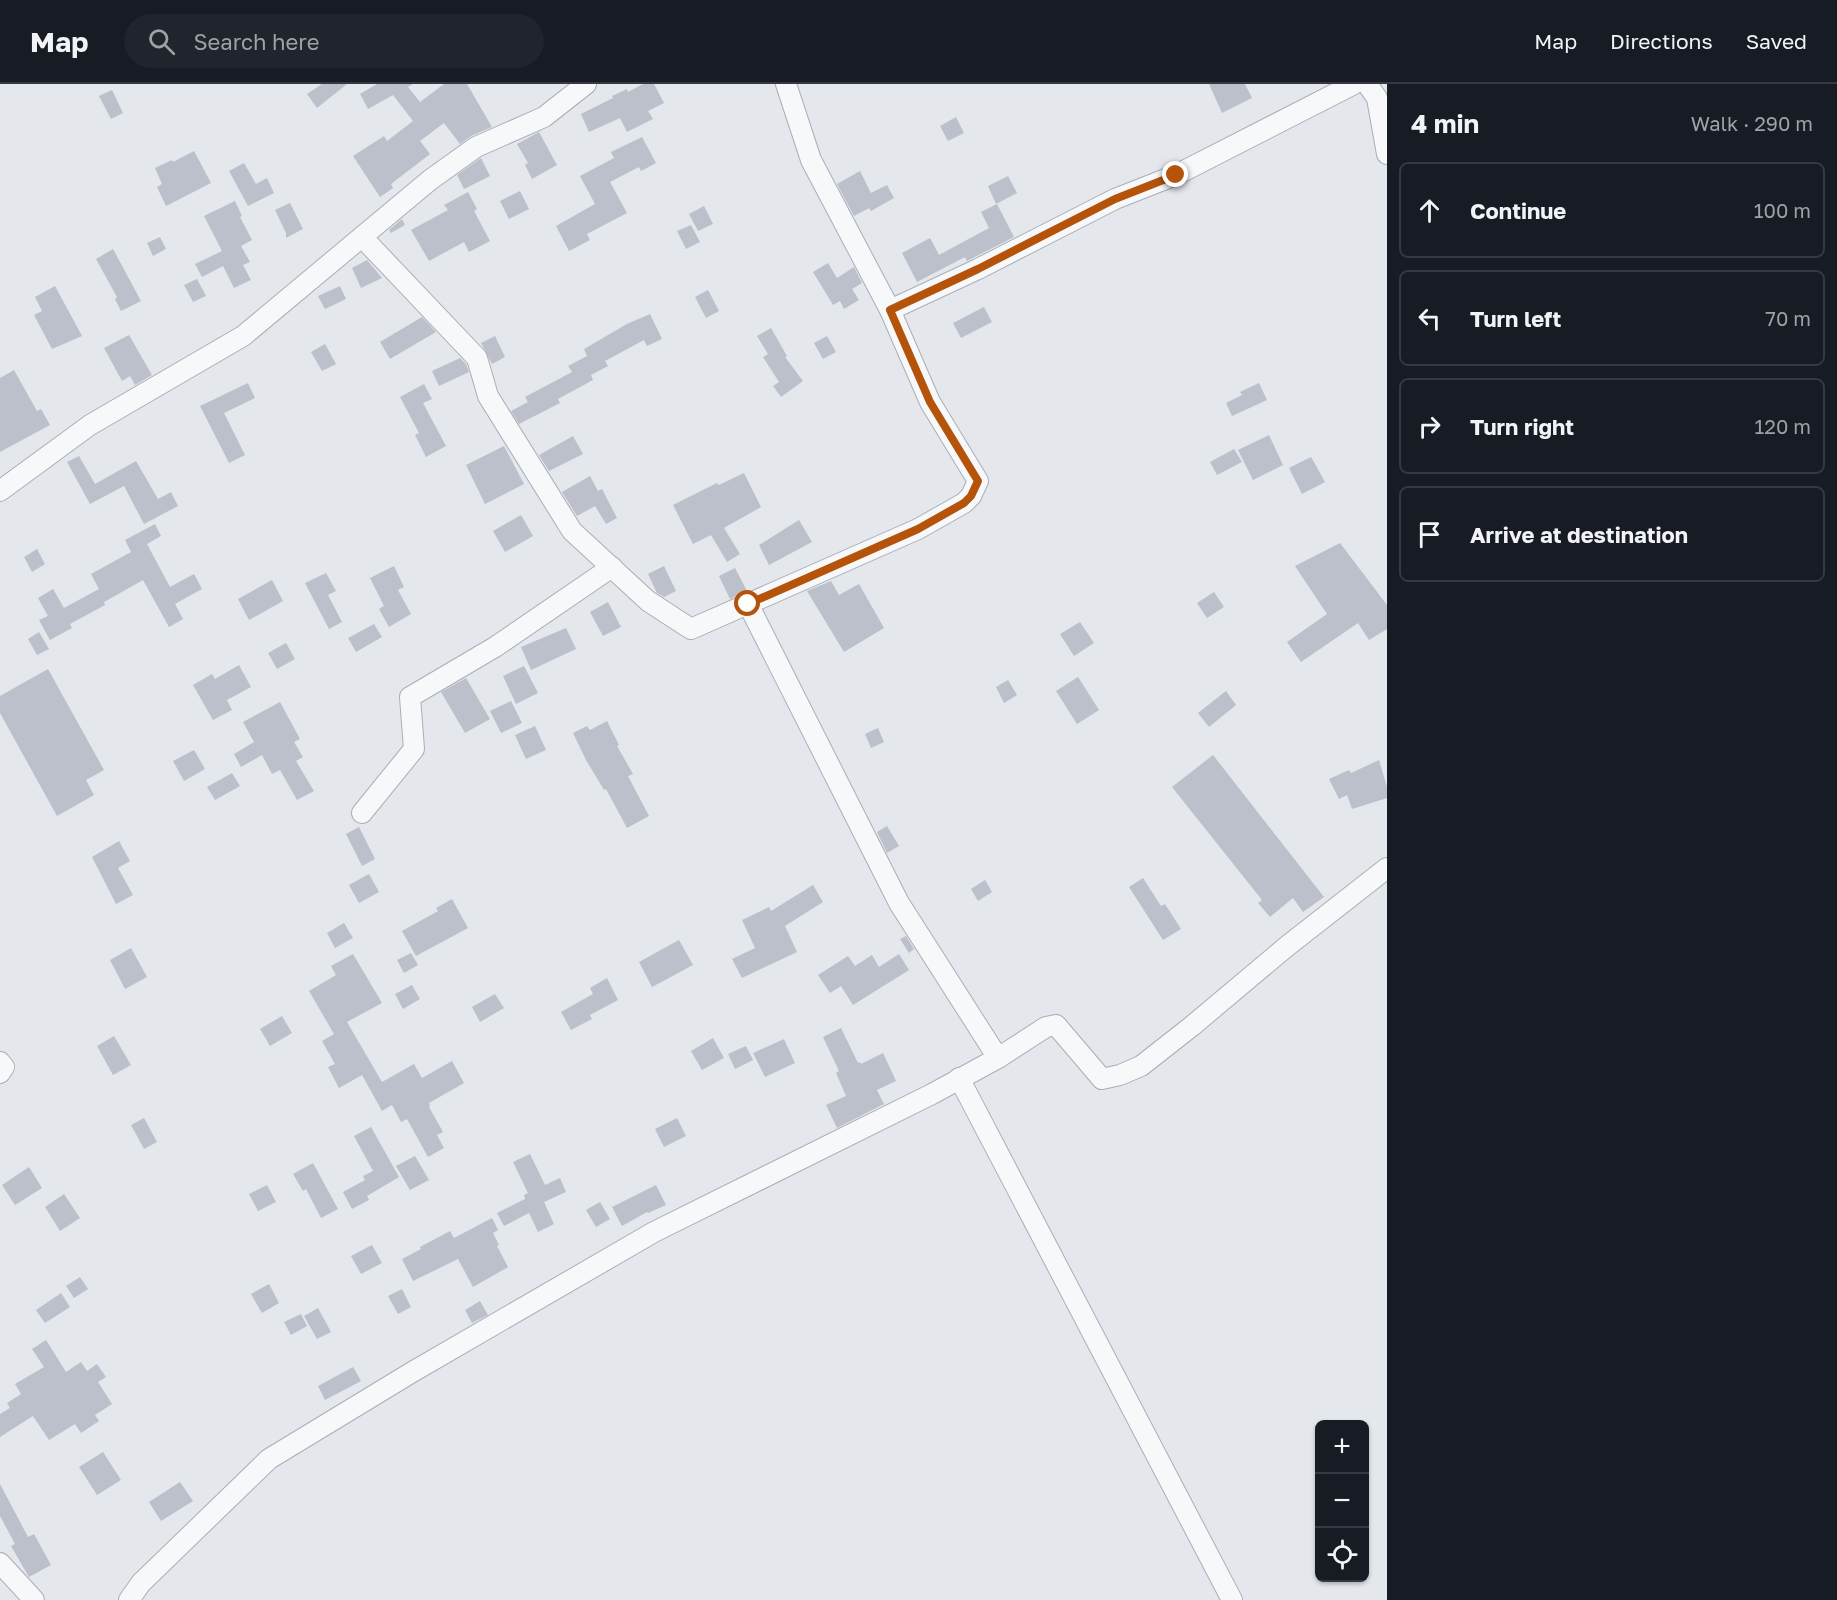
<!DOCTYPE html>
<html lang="en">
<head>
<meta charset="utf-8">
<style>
	:root { --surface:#171b24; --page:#20242c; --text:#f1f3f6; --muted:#9ea1a6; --line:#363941 }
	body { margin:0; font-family:"Golos Text",sans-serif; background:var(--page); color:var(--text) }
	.controls { position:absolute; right:18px; bottom:18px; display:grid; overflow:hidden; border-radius:9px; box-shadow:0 2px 4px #0004 }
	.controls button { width:54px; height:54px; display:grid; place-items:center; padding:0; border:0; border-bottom:2px solid var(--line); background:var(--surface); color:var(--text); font:30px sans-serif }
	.stop { position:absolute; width:18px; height:18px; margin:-14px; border:4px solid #b45309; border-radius:50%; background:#fff }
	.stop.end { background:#b45309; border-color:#fff; box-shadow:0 2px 6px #0008 }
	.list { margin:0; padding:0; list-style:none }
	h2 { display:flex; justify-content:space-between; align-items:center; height:78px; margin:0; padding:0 24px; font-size:26px }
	h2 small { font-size:20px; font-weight:400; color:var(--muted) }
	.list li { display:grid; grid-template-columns:39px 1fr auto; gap:18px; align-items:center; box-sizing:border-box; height:96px; margin:0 12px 12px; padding:0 12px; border:2px solid var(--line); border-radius:9px }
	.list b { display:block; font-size:22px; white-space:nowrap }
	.list em { font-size:20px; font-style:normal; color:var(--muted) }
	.icon { flex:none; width:33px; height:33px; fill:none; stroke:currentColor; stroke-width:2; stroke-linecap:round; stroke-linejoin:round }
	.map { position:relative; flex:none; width:1387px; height:1516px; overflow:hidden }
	header { display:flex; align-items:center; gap:36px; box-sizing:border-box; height:84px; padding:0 30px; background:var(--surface); border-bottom:2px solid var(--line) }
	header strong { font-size:28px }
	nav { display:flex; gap:33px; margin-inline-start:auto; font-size:21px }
	.search { width:420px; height:54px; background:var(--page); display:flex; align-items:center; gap:15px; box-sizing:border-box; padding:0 21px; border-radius:33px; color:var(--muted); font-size:22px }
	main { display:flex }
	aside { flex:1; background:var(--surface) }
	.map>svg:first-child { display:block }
</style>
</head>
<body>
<header>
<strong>Map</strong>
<div class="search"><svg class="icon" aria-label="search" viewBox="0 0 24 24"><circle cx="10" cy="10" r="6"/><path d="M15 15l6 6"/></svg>Search here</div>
<nav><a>Map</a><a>Directions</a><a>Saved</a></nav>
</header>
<main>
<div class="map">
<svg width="1387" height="1516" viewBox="0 0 1387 1516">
	<rect width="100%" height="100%" fill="#e4e7ec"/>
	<g fill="#bbc0ca">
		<path d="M322,0H347L317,24L307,10Z"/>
		<path d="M377,0H413L408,3L420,18L444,0H467L492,43L471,52L460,60L444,39L420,57L430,70L391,100L393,104L380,113L353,72L384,52L387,57L413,37L393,11L368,25L360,10Z"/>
		<path d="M643,0H654L664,19L648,27L653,35L627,48L620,34L589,48L581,30L613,14L612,12L627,5L628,8Z"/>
		<path d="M1209,0H1245L1252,14L1222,29Z"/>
		<path d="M112,6L123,29L111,35L99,12Z"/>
		<path d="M956,33L964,49L948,57L940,42Z"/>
		<path d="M539,48L557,81L532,95L525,81L528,79L517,60Z"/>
		<path d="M642,53L656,79L641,87L639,83L610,98L627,129L587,150L590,156L569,167L556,142L595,120L580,92L614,74L611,68Z"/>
		<path d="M194,67L211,99L166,122L157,103L162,100L155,84L172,76L173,78Z"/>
		<path d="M481,74L490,92L464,105L457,91Z"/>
		<path d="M244,79L256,100L267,94L274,109L248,122L229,87Z"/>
		<path d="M860,87L871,109L887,101L894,114L871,127L869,124L854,132L837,100Z"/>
		<path d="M1008,92L1017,109L996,120L988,102Z"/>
		<path d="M520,107L529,125L509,135L500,117Z"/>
		<path d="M468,108L477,125L474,127L490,157L469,168L464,158L429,177L411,146L448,126L444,121Z"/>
		<path d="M235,117L242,132L240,133L252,156L241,162L250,178L243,181L251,196L234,204L223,182L202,193L195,180L222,167L204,132Z"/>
		<path d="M290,119L303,145L286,154V149L275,126Z"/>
		<path d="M997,120L1014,153L967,177L965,173L917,198L902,169L930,154L939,171L989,144L981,128Z"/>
		<path d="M704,122L713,140L698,147L689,130Z"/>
		<path d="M402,135L405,141L391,149L389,146Z"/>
		<path d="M691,141L700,158L686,165L677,147Z"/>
		<path d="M160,153L166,165L153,172L147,159Z"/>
		<path d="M113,165L141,217L121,227L115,215L117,213L96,175Z"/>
		<path d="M367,176L382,194L361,204L352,184Z"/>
		<path d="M828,179L837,194L854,183L862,199L852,205L859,216L844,225L840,217L833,221L813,188Z"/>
		<path d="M197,195L206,212L193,218L184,201Z"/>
		<path d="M55,202L82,252L52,265L34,231L42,227L35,213Z"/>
		<path d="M340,202L346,215L325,225L318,212Z"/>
		<path d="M708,206L719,227L706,234L695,213Z"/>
		<path d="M984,223L992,238L961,254L953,239Z"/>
		<path d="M650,230L662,255L647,262L644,256L605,277L608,282L591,291L593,296L558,315L560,319L519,340L511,327L528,318L525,313L572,288L568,282L587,272L584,265L627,240Z"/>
		<path d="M422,233L436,248L390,275L380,258Z"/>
		<path d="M771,244L787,272L785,273L803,297L781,313L773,302L779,298L763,273L768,270L757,252Z"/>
		<path d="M129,251L152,291L135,301L130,292L122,297L104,264Z"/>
		<path d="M495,252L505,273L492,280L481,259Z"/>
		<path d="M827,252L836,268L823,275L814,259Z"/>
		<path d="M325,260L336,280L322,287L311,268Z"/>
		<path d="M460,274L466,280L469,288L439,302L432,287Z"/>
		<path d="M14,286L37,327L41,325L50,341L0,368V294Z"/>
		<path d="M248,299L255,314L224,329L245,371L229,379L200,322Z"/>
		<path d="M1259,299L1267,316L1232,332L1226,319L1242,311L1240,308Z"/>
		<path d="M424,300L432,315L423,319L446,362L426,373L415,351L419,349L400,313Z"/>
		<path d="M1269,351L1283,381L1253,396L1238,366Z"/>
		<path d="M573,352L583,370L549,387L539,371Z"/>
		<path d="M504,362L524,400L485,420L466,381Z"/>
		<path d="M1234,365L1242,378L1217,391L1210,378Z"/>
		<path d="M79,372L95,400L136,377L158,415L171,408L178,422L144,440L124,402L90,420L67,378Z"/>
		<path d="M1311,373L1325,398L1302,410L1289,384Z"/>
		<path d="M744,389L761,423L724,444L740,470L727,478L711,451L693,460L673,421L717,399L719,401Z"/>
		<path d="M590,392L598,407L602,405L617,434L606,440L595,422L577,432L562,408Z"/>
		<path d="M521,431L533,452L505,468L493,447Z"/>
		<path d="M799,436L812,458L769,481L759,461Z"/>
		<path d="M155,440L161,452L147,460L170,503L194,490L202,505L175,520L183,535L169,543L143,496L104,518L105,521L70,540L72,544L50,556L39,536L48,532L38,514L53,505L64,524L99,505L91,490L131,468L125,456Z"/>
		<path d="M1340,459L1387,521V545L1369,556L1358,539L1301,578L1287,558L1327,530L1295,482Z"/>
		<path d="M37,465L45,480L32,488L24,473Z"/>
		<path d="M394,482L404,503L398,506L411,530L389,543L379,525L384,522L370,494Z"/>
		<path d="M664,482L676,507L664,513L657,509L648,490Z"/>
		<path d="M735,484L747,507L730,515L719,492Z"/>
		<path d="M326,489L336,507L328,511L342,538L329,545L305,499Z"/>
		<path d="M272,496L283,517L249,536L238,515Z"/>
		<path d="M831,497L839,511L859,500L884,544L844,568L807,507Z"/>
		<path d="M1214,508L1224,523L1207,534L1197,519Z"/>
		<path d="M608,518L621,543L603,552L590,528Z"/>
		<path d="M1080,538L1094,559L1074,572L1060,550Z"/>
		<path d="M374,540L382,553L356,568L348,554Z"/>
		<path d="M566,544L576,565L531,586L521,563Z"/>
		<path d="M39,548L49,565L37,571L28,555Z"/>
		<path d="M286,559L295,575L277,585L268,569Z"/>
		<path d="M239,581L251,603L227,616L232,626L213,636L193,601L212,590L215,595Z"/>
		<path d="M524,582L538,609L516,620L503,592Z"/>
		<path d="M48,585L104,686L86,696L94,711L57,732L0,629V612Z"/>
		<path d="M1078,593L1099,626L1077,640L1056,607Z"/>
		<path d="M466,594L490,635L465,649L441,608Z"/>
		<path d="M1008,596L1017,611L1004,619L996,603Z"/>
		<path d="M1226,607L1236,621L1209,643L1198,629Z"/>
		<path d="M511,617L522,639L501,649L490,627Z"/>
		<path d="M280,618L300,655L294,658L303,673L296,677L314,707L297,716L280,686L272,690L262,671L241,683L234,670L254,658L243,638Z"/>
		<path d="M607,637L619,661L617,662L633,690L628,692L649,732L627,744L606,705L604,706L586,676L573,649L587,642L590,646Z"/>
		<path d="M535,642L546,666L526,675L515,651Z"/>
		<path d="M878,644L884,658L871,664L865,650Z"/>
		<path d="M194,666L205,685L184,697L173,677Z"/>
		<path d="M1213,671L1324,813L1303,828L1293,814L1270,833L1258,819L1262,816L1172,703Z"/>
		<path d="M1379,676L1387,703V714L1352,725L1347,711L1339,715L1329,695L1349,686L1351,689Z"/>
		<path d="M232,689L240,702L215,716L207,703Z"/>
		<path d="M887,742L899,762L887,769L877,748Z"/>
		<path d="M359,743L375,775L362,782L346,750Z"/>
		<path d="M119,757L130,777L118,784L133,811L116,820L92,773Z"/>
		<path d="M369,790L379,808L359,819L349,801Z"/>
		<path d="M1143,794L1161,822L1165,820L1181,845L1163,856L1129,803Z"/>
		<path d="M985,796L992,808L978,817L971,805Z"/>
		<path d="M813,801L823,818L785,842L797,868L742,894L732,875L755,864L742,836L769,823L771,827Z"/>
		<path d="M452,815L468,844L416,872L402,847L438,827L436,824Z"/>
		<path d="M344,839L353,854L335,864L327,849Z"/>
		<path d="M906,852L914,865L909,869L900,855Z"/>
		<path d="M679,856L693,881L652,903L639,878Z"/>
		<path d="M131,864L147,893L125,905L110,876Z"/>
		<path d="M411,869L418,881L404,889L397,876Z"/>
		<path d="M353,870L382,919L347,938L382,998L414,980L422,994L452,977L464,999L429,1019L430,1022L429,1023L443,1048L437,1051L444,1064L428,1073L407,1035L401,1038L392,1021L382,1027L362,991L339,1004L328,983L335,980L322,957L334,950L309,907L336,891L331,882Z"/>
		<path d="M899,870L909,886L853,921L841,902L830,909L818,891L848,872L855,882L872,871L879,883Z"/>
		<path d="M607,894L618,916L590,931L592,935L571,946L561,928L593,910L590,904Z"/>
		<path d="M412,901L420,915L403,925L395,910Z"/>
		<path d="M495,910L504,924L480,938L472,923Z"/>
		<path d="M282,932L292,949L270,962L260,945Z"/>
		<path d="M841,944L858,979L860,978L861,980L883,969L896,997L877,1006L884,1020L837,1044L826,1021L846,1012L836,989L839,987L823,953Z"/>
		<path d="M114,952L131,981L113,991L97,962Z"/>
		<path d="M713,954L724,974L702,986L691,967Z"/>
		<path d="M784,955L795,979L765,993L753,969Z"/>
		<path d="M746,962L753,976L735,985L728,970Z"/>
		<path d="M144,1034L157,1058L144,1065L131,1041Z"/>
		<path d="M677,1034L686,1052L664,1063L655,1045Z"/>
		<path d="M371,1043L399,1093L367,1112L369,1116L352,1125L343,1108L365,1096L363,1092L373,1087L354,1052Z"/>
		<path d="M530,1070L545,1101L560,1094L566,1108L544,1118L554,1140L538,1148L529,1129L504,1142L497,1129L525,1115L524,1111L528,1109L513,1078Z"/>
		<path d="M415,1072L429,1096L410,1106L396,1082Z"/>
		<path d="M313,1079L338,1125L321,1134L306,1105L303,1107L293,1090Z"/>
		<path d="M29,1083L42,1104L15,1121L2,1101Z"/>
		<path d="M267,1101L276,1118L258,1127L249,1110Z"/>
		<path d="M656,1101L666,1121L648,1129L647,1128L622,1142L612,1123Z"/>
		<path d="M64,1110L80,1134L60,1147L45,1123Z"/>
		<path d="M600,1118L610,1135L596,1143L586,1126Z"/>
		<path d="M492,1134L498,1146L493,1149L499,1161L497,1162L508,1183L473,1203L458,1175L413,1197L402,1175L421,1165L420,1163L450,1147L454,1154Z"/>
		<path d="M372,1161L382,1179L361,1190L351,1172Z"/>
		<path d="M80,1193L88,1205L74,1214L66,1202Z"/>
		<path d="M269,1200L279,1219L262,1229L251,1210Z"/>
		<path d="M402,1205L411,1223L398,1230L388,1212Z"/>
		<path d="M61,1209L70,1223L45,1239L36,1226Z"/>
		<path d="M480,1217L488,1231L472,1239L465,1226Z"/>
		<path d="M318,1224L331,1248L317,1255L304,1232Z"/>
		<path d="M301,1230L307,1242L291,1251L284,1238Z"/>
		<path d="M46,1256L66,1288L81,1278L87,1287L97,1280L106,1293L98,1298L112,1320L95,1331L99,1337L81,1349L75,1340L49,1356L33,1332L0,1353V1330L10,1324L7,1319L21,1310L15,1300L44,1283L32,1265Z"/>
		<path d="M353,1283L361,1297L325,1316L318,1302Z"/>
		<path d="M103,1368L121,1396L97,1411L79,1383Z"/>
		<path d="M180,1398L193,1417L161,1437L149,1418Z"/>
		<path d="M0,1400L28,1453L34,1450L51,1481L29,1493L11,1462L15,1460L0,1432Z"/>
	</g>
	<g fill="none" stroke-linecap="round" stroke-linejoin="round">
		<g stroke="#a9aeb7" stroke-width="22">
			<g id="minor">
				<path d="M786,0L811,76L890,226L978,185L1115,115L1176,91L1354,0"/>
				<path d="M1367,0L1377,14L1387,70"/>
				<path d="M362,153L477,274L488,312L572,447L648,517L691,545L918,445L964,419L971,412L978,397L930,318L890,226"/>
				<path d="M0,407L90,341L243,252L430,96L476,63L544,33L586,0"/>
				<path d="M748,520L899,819L998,974"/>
				<path d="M362,729L414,665L410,613L495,563L612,483"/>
				<path d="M0,978L4,983L0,989"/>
				<path d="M959,994L1232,1516"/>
				<path d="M0,1479L34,1516"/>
				<path d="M129,1516L141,1499L269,1375L414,1287L654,1148L932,1010L998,974L1046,943L1056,941L1102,995L1120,991L1141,982L1192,942L1286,863L1387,784"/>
			</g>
		</g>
		<use href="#minor" stroke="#f7f8fa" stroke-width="20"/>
	</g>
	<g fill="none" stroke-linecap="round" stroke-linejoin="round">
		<path stroke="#b45309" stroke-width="8" d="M748,520L918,445L964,419L971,412L978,397L930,318L890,226L978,185L1115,115L1176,91"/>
	</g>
</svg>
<div class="controls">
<button>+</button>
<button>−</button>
<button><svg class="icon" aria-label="locate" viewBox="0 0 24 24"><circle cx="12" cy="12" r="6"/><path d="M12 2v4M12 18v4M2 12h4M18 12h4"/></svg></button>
</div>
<div class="stop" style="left:748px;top:520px"></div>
<div class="stop end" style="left:1176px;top:91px"></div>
</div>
<aside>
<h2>4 min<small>Walk · 290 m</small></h2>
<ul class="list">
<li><svg class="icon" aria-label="ahead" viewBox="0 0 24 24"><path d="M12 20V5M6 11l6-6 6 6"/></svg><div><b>Continue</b></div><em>100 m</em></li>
<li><svg class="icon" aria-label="left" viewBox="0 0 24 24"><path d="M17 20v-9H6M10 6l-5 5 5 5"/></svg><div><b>Turn left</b></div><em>70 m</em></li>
<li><svg class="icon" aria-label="right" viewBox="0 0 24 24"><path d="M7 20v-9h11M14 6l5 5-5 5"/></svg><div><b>Turn right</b></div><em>120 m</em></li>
<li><svg class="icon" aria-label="arrive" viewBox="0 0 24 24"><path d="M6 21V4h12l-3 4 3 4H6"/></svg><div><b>Arrive at destination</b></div></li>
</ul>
</aside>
</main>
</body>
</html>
